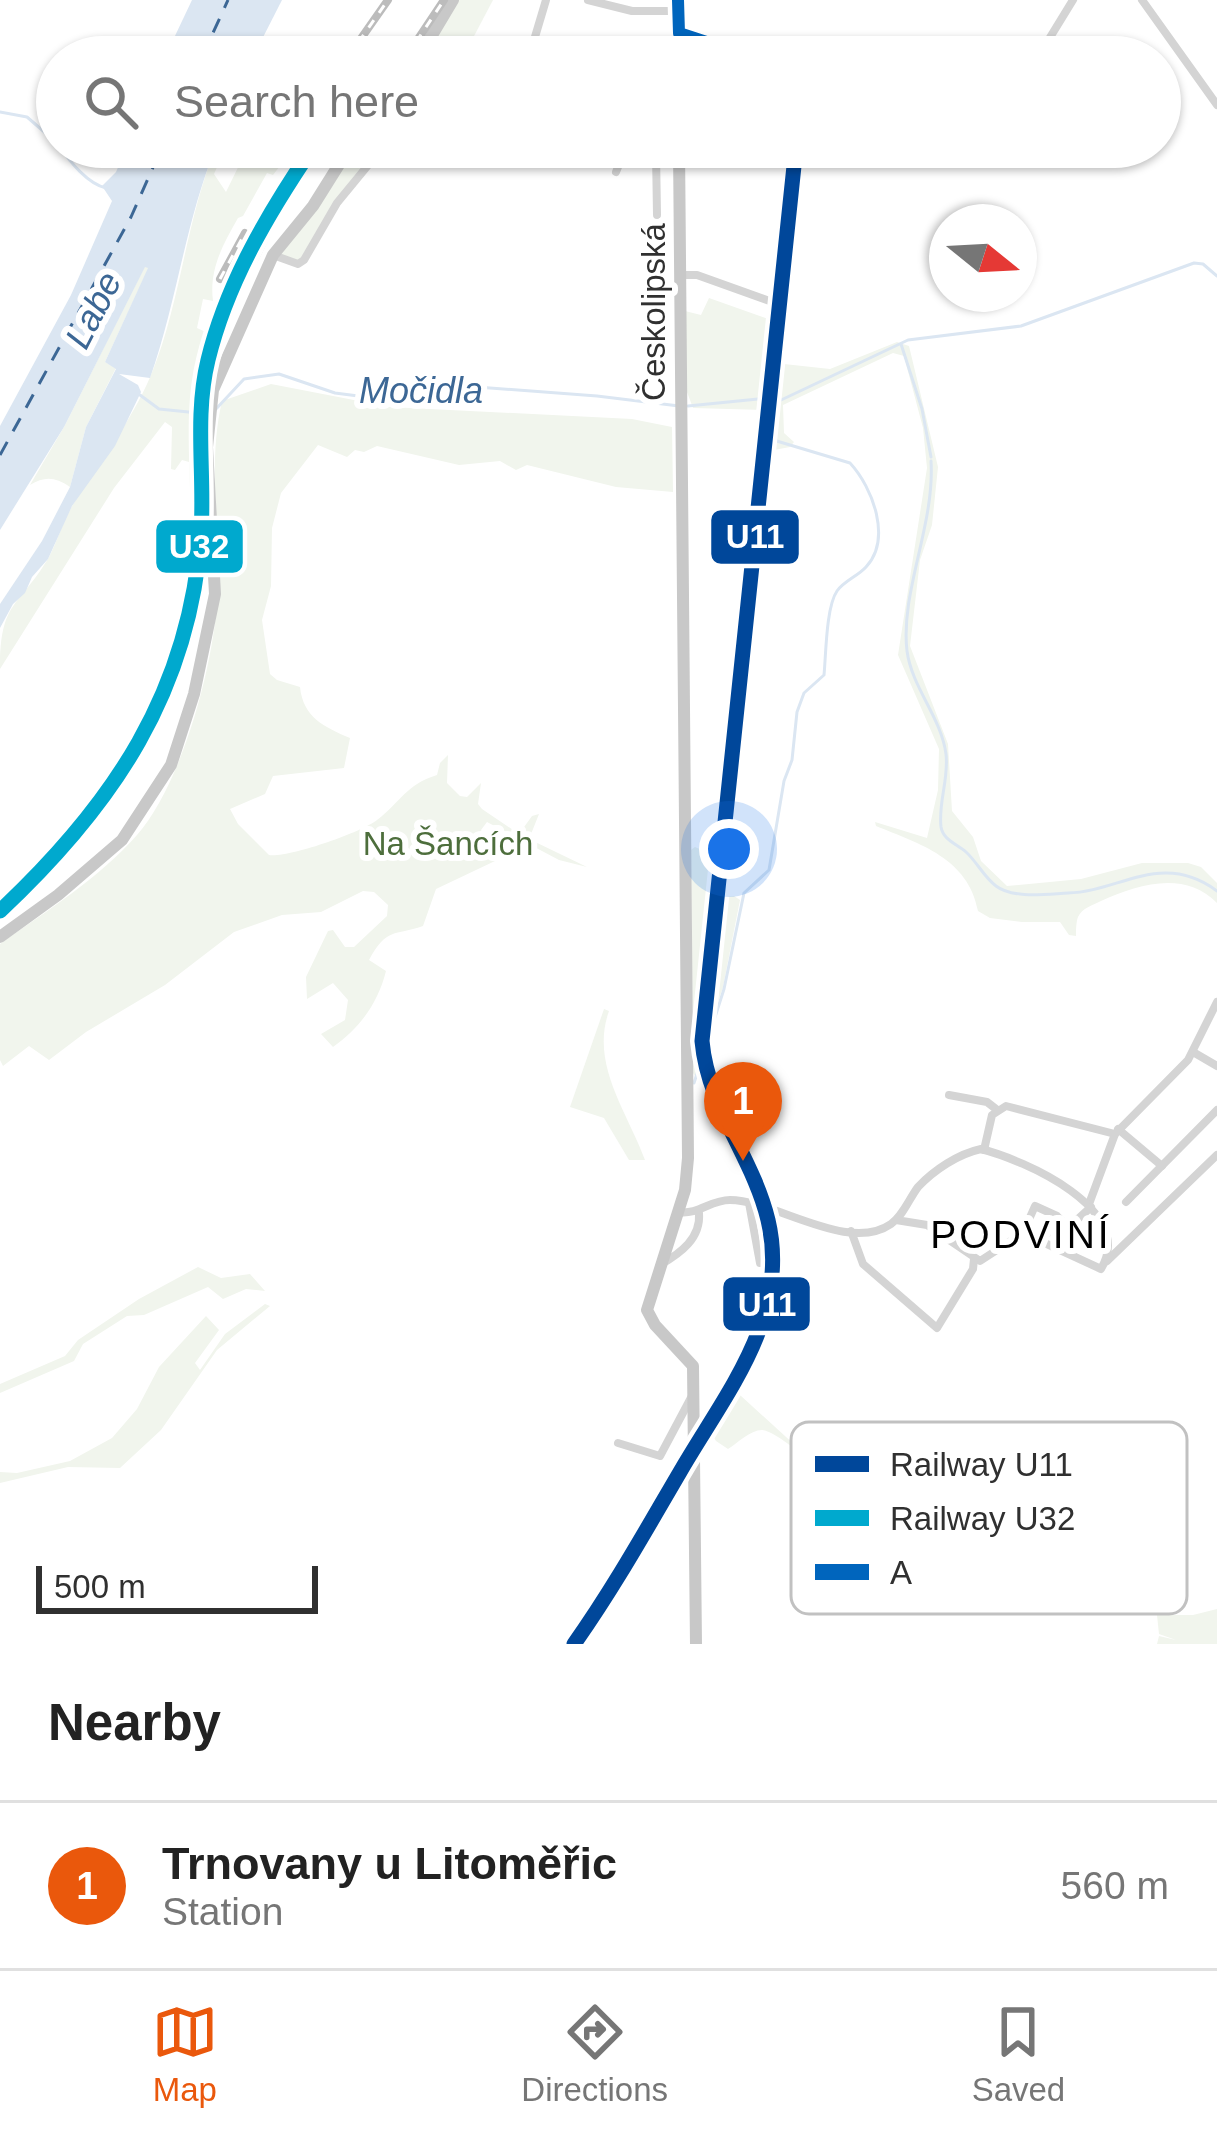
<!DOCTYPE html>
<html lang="en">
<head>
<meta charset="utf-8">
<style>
	:root { --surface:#fff; --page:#f2f2f2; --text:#222; --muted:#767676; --line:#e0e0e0; --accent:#ea580c }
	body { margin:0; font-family:Helvetica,sans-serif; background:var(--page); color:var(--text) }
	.compass { position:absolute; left:929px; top:204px; width:108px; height:108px; border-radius:50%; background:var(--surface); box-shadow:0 3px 9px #0004; rotate:108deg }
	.scale { position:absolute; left:36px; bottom:30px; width:282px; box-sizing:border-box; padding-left:12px; border:6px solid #303030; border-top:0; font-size:33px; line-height:42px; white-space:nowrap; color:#303030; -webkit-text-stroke:9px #fff; paint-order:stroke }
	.you { position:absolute; left:729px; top:849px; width:42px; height:42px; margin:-30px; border:9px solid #fff; border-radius:50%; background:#1a73e8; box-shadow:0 0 0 18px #1a73e833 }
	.badge { display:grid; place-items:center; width:78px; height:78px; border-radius:50%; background:var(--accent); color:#fff; font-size:39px; font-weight:700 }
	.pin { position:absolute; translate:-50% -99px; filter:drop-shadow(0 3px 6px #0008) }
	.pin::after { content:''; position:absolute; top:63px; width:42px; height:36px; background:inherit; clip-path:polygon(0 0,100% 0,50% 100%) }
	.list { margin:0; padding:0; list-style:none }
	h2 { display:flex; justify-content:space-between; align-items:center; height:156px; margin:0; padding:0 48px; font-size:51px }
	h2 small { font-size:39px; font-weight:400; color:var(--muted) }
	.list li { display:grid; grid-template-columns:78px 1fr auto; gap:36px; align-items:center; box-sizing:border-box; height:168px; padding:0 48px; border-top:3px solid var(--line) }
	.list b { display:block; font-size:45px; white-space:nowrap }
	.list p { margin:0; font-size:39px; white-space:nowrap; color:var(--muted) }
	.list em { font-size:39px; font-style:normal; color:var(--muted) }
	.icon { flex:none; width:66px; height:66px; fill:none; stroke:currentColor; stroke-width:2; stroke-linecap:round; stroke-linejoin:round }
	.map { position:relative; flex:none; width:1217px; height:1644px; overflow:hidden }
	.search { position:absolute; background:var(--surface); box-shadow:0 3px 9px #0004; left:36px; right:36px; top:36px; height:132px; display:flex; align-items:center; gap:30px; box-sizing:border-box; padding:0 42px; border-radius:66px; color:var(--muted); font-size:45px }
	.sheet { height:324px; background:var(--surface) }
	nav { display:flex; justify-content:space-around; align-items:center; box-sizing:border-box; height:168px; border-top:3px solid var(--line); background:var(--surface); font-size:33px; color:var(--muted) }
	nav a { display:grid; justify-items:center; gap:6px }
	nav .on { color:var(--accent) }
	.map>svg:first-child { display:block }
</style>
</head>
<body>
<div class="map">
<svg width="1217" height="1644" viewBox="0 0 1217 1644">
	<rect width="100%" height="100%" fill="#fff"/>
	<g fill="#f1f5ed">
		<path d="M455,0H493L463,57H421Z"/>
		<path d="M216,147H226L214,174L226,192L248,147H298L289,163L283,162L273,175L267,173L243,216L238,218C222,246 209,270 213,301L203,299L197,328L210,334L197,395L196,524L192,542L189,462L182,460L175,470L171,469L172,427L165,422L114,488L0,669C0,600 18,609 49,557C57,542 62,524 71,508C97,463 130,425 151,375C181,302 185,223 216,147Z"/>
		<path d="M353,147H381L302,259L298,262L276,254Z"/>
		<path d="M799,147L784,364L830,369L897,342L909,346L938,467L932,525L920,560L910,646L948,744L952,811L973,837L981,861L1007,886L1081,879L1142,863H1188L1201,867L1217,883V903C1185,870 1138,884 1101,901C1093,905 1082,908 1078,917C1076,922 1076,931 1076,936L1069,935L1060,922H1022L990,918L978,911C968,858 920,844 876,826L875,822L927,838L938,790L939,749L898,655L927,468L923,428L904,356L893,353L783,405L784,433L794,442L790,447L774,450L760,509Z"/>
		<path d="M145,266L149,267L105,362L116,368L86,427L70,487C55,477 45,476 30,485L64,427Z"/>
		<path d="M709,298L774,321L765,410L693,408L687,392L685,311L701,315Z"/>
		<path d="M271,384L390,407L632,419L672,427L673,492L616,487L527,465L516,470L500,461L459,465L377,446L364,452L355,450L347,457L318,445L281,493L272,528L271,586L262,620L270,674L277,680L300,687C303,717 324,727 350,738L344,768L273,776L265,794L230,809L238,824L269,855C288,858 360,833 377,820C401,802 405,785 437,775L440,763L448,755L447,783L460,796L467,797L481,783L478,804L482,809L519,834L532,816L539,814L529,839L587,867L559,860L487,822L481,830L495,861L436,889L423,926C394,936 387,927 369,960L386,971C378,1003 360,1028 333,1047L321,1034L345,1020L348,1000L333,983L307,999L306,977L328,931L333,930L345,947H354L387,916L388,905L374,892L363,891L321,912L282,915L234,932L165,985L86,1032L49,1060L29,1046L3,1066L0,1060V944C47,911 99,878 137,835C184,781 217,655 218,584C219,522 208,461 222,401Z"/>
		<path d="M695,847L718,857L700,1029L702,1076L697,1079L693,1073L691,850Z"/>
		<path d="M734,896L740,900L723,987L705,1041L719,904L725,897Z"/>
		<path d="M604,1009L609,1011C590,1064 627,1111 645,1160H629L604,1118L570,1107Z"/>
		<path d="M770,1217L783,1240L777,1303L740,1395L797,1447L828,1469L835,1468L842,1459L860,1471L858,1477L839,1487C829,1476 776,1430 762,1430C750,1430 738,1443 728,1449L716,1441L710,1431C748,1351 789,1314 770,1217Z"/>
		<path d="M198,1267L221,1278L250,1274L265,1291L246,1289L223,1299L208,1287L144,1315L127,1316L83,1344L74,1361L0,1393V1384L65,1356L78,1340L139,1299Z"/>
		<path d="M265,1304L270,1306L217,1350L161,1430L120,1468L68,1467L0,1483V1472L17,1473L70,1461L112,1438L137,1409L159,1367L206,1316L219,1330L195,1363L200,1370L225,1334Z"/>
		<path d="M1217,1609V1644H1157L1159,1636L1176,1640L1159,1634L1157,1615H1193Z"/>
	</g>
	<g fill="#dbe6f2">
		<path d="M192,0H282L253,57H165Z"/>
		<path d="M127,147H216C185,222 177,302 150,378L119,374L138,385L141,392L115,446L72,506L48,559L32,577L25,593L13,604L0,628V604L42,541L70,487L86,427L116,369L105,362L148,268L145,267L64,427L0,530V426L71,295L112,201L102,186L116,172Z"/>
	</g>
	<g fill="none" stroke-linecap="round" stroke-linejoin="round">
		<g stroke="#dbe6f2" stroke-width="3">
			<path d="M0,112L27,117L57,143"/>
			<path d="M60,147C70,162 88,184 106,188"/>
			<path d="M901,344L922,409L931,457"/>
			<path d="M140,395L159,409L208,414"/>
			<path d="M779,401L908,340L1021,326L1194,263L1203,264L1217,276"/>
			<path d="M688,406L758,399"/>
			<path d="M216,409L244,379L279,374L335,393L366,397L450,385L597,396L679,406"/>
			<path d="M931,461C935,525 900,592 907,651C912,688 941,717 946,754C949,779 938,803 941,827C943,840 957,844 966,852C977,862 984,877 996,886C1013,899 1047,894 1068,893C1119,892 1162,850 1217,891"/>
			<path d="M694,1083L724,989L744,893L769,870L784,781L792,760L797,712L804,693L824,675C826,655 826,607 837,591C844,581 858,576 866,567C892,539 873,488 850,463L770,439L773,403"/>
		</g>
		<g stroke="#3c6795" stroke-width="3" stroke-dasharray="15 12" stroke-linecap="butt">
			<path d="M202,57L228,0"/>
			<path d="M0,455L131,217L162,147"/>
		</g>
		<g stroke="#d4d4d4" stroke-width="8">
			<path d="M588,0L632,11H678"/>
			<path d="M1142,0L1217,105"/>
			<path d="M679,33L752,57"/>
			<path d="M529,57L546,0"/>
			<path d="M1038,57L1073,0"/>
			<path d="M656,152L657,215"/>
			<path d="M616,172L626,147"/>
			<path d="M273,255L298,264L304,260L337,203L383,147"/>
			<path d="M680,275H697L775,303"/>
			<path d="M1193,1052L1217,1066"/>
			<path d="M949,1095L987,1102L996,1109"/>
			<path d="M1118,1129L1162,1166"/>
			<path d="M984,1150L992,1115L1006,1106L1115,1134"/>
			<path d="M1126,1202L1217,1110"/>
			<path d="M749,1203L760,1263"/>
			<path d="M1089,1204L1115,1134L1188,1060L1217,1002"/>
			<path d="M678,1212C699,1215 710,1200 730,1200C775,1200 848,1254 891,1224C903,1216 909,1199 918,1187C934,1170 958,1154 981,1149C1024,1160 1137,1209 1101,1269L1023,1233L980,1261L927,1225L896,1220"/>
			<path d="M851,1231L863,1264L937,1328L973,1269L974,1259"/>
			<path d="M1023,1233L1035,1206L1057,1216L1066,1225"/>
			<path d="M1039,1237L1078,1219L1091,1207"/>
			<path d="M1107,1261L1217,1155"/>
			<path d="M660,1265C681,1253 701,1238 699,1213"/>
			<path d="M618,1443L660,1456L693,1394"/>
		</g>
		<g stroke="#c8c8c8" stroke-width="12">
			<path d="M678,0L679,57"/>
			<path d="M419,57L453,0"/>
			<path d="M679,147L688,1158L685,1190L647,1310L655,1325L693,1366L696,1644"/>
			<path d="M0,937L58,895L122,840L171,765L194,694L215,594L207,447L213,390L273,255L313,206L350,147"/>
		</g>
		<g stroke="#bcbcbc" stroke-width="8">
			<g id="rail">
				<path d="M348,57L388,0"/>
				<path d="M406,57L444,0"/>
				<path d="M220,279L245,233"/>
				<path d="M233,300L283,204"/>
			</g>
		</g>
		<use href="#rail" stroke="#fff" stroke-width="3" stroke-dasharray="9" stroke-linecap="butt"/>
		<g stroke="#fff" stroke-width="21">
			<path id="bus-1" d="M678,0L679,33L752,57"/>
		</g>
		<use href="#bus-1" stroke="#0065bd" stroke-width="12"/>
		<g stroke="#fff" stroke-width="24">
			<path id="rail-1" d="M574,1644C613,1589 646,1530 680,1472C725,1394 791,1317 768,1220C753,1157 708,1108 702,1041L796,147"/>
		</g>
		<g stroke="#fff" stroke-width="24">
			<path id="rail-2" d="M0,911C113,805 190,692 201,533C205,475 194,417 208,360C227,282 269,212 313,147"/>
		</g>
		<use href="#rail-1" stroke="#00479a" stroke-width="15"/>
		<use href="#rail-2" stroke="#00a9ce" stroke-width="15"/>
	</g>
	<g text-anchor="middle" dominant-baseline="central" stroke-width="12" stroke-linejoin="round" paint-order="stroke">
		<g font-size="33" fill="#303030" stroke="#fff">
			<text transform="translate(653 312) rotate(-90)">Českolipská</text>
		</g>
		<g font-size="33" fill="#4d6e3c" stroke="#fff">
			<text x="448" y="843">Na Šancích</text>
		</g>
		<g font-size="36" font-style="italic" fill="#3c6795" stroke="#fff">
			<text transform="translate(93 310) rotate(-63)">Labe</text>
			<text x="421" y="390">Močidla</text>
		</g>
		<g font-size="39" letter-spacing="3" fill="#000" stroke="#fff">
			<text x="1021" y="1234">PODVINÍ</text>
		</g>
	</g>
	<rect x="791" y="1422" width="396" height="192" rx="18" fill="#fff" stroke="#c1c1c1" stroke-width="3"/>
	<rect x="815" y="1456" width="54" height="16" fill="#00479a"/>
	<rect x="815" y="1510" width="54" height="16" fill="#00a9ce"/>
	<rect x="815" y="1564" width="54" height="16" fill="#0065bd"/>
	<g font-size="33" fill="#303030">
		<text x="890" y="1476">Railway U11</text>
		<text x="890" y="1530">Railway U32</text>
		<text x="890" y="1584">A</text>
	</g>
	<g stroke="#fff" stroke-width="4.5">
		<rect x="709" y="508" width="92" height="58" rx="12" fill="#00479a"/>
		<rect x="154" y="518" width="91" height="57" rx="12" fill="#00a9ce"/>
		<rect x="721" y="1275" width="91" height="58" rx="12" fill="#00479a"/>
	</g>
	<g font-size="33" text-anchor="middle" font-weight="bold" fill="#fff">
		<text x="755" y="548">U11</text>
		<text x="199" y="558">U32</text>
		<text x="767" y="1316">U11</text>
	</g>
</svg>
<svg class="compass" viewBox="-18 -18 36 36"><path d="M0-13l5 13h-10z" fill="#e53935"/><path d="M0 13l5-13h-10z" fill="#767676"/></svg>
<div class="scale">500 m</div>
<div class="you"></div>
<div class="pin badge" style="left:743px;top:1161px">1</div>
<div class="search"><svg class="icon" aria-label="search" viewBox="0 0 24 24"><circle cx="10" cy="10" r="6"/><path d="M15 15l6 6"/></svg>Search here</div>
</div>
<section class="sheet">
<h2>Nearby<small></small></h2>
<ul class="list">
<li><span class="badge">1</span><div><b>Trnovany u Litoměřic</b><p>Station</p></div><em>560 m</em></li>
</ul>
</section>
<nav>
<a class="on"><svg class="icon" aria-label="map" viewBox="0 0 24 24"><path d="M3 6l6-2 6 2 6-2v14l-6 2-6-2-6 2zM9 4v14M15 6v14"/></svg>Map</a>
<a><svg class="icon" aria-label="directions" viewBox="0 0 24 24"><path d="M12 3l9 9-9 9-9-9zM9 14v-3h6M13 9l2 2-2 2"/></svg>Directions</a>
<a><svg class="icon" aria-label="saved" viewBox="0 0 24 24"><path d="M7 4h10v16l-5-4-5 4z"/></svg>Saved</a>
</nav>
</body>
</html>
